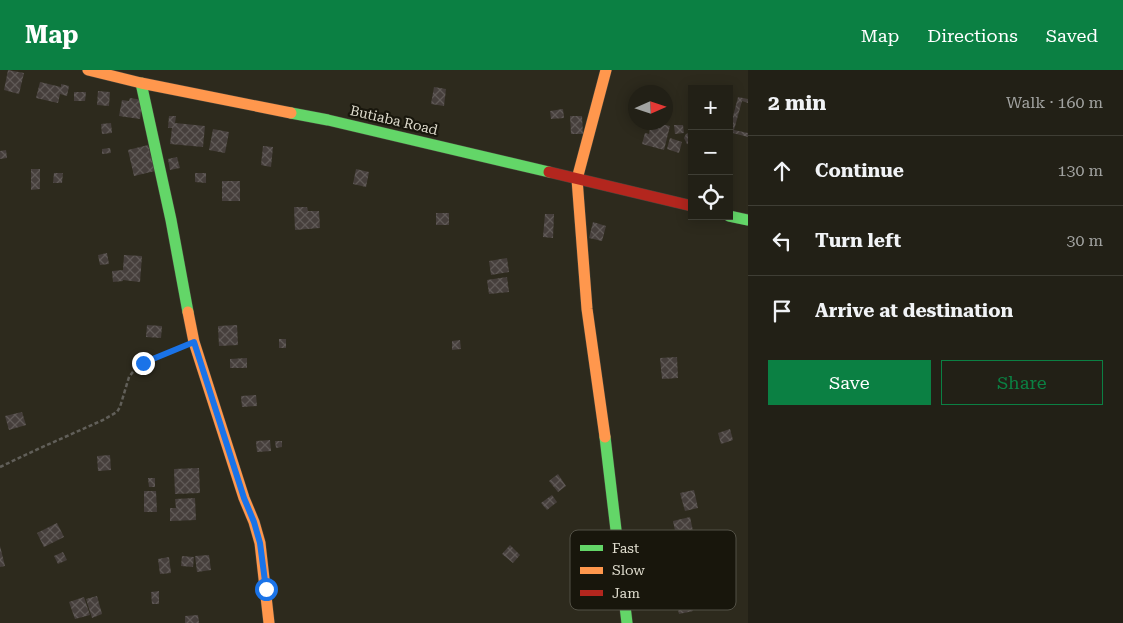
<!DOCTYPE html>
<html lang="en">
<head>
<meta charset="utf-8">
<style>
	:root { --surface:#222016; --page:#2e2d23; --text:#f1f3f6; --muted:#a2a3a1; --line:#3f3e35; --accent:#0b8043 }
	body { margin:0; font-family:"Roboto Serif",serif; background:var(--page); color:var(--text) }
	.controls { position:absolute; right:15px; top:15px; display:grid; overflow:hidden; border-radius:0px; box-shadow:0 2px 12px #0003 }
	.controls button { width:45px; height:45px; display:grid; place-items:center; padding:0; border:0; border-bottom:1px solid var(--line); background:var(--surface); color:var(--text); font:25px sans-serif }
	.compass { position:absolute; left:628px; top:15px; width:45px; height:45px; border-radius:50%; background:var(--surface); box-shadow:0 2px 12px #0003; rotate:87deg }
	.stop { position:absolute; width:15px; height:15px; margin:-11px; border:4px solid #1a73e8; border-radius:50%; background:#fff }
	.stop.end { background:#1a73e8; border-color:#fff; box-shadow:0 1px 5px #0008 }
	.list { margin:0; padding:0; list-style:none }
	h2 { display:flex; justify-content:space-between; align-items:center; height:65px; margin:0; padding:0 20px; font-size:21px }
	h2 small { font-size:16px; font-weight:400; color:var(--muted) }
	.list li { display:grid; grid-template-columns:32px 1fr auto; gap:15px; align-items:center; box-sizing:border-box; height:70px; padding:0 20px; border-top:1px solid var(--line) }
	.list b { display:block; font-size:19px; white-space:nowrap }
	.list em { font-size:16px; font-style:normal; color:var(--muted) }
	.actions { display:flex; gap:10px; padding:15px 20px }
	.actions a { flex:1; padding:11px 0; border:1px solid var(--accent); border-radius:0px; text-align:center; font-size:18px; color:var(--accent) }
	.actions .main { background:var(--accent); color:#fff }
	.icon { flex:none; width:28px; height:28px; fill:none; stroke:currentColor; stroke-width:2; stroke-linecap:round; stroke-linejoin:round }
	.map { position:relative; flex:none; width:748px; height:553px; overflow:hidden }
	header { display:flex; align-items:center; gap:30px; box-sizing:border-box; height:70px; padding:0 25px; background:var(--accent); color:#fff }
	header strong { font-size:24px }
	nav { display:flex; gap:28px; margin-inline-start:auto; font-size:18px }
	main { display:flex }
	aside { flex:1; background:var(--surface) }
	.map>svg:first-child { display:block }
</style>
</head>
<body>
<header>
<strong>Map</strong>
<nav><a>Map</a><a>Directions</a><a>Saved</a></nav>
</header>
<main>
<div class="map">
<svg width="748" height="553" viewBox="0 0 748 553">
	<defs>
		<pattern id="building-cross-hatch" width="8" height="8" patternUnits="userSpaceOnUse" patternTransform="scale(1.25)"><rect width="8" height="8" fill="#463f3c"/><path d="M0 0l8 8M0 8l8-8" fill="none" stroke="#605a57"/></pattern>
	</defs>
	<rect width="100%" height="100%" fill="#2d2a1d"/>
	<g fill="url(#building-cross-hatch)">
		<path d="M8,0L24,3L19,24L4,20Z"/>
		<path d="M40,12L61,17V14L69,16L67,26L60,24L58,33L36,28Z"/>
		<path d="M434,17L446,19L444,36L431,34Z"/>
		<path d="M98,21L110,22L109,36L97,35Z"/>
		<path d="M74,22H86L85,31H74Z"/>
		<path d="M738,27L748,29V33L742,31L734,60L748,63V67L729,62Z"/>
		<path d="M130,28L143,30L140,49L119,46L122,30L129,31Z"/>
		<path d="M563,39L564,48L551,49L550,41Z"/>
		<path d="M169,46H176L175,53L205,56L203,77L170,74L172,58H168Z"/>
		<path d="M570,46H582L583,64H571Z"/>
		<path d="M651,52L670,56L664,80L642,74L645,63L649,64Z"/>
		<path d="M111,53L112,63L102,64L101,54Z"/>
		<path d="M674,55H683L684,63L675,64Z"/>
		<path d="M213,59L229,62L225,83L209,80Z"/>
		<path d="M692,62V75L687,74L684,68L686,64Z"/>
		<path d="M670,68L682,72L679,83L667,79Z"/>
		<path d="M148,75L155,101L134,106L128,80Z"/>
		<path d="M263,76L273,77L271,97L261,95Z"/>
		<path d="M110,78L111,83L102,84V79Z"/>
		<path d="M6,80L7,88L0,89V81Z"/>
		<path d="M177,87L180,98L170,100L168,89Z"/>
		<path d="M31,99H40V119L31,120Z"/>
		<path d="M356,99L369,102L366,117L353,114Z"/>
		<path d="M54,103H63L62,113H53Z"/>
		<path d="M195,103H206V113L195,112Z"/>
		<rect x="222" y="111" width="18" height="20"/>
		<path d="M294,137H307L308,141H319L320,158L295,160Z"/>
		<rect x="436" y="143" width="13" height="12"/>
		<path d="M545,144H554L553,168L543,167Z"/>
		<path d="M593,152L606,156L602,171L589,168Z"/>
		<path d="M107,183L109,194L100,195L98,185Z"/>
		<path d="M124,185L142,186L140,212L123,210V211L113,212L112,201L123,200Z"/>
		<path d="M507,188L509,202L491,205L489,191Z"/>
		<path d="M507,207L509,222L489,224L487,210Z"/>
		<path d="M147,255L162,256L161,268L146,267Z"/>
		<path d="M237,255L238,275L219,276L218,256Z"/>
		<rect x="279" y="269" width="7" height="9"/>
		<path d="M460,270L461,279L452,280V271Z"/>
		<path d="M677,287L678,308L662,309L660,288Z"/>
		<path d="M247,288V298H230V289Z"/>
		<path d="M256,325L257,336L242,337L241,326Z"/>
		<path d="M22,342L26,355L9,360L5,346Z"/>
		<path d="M730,359L733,370L721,374L718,363Z"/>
		<path d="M270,370L271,381L257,382L256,371Z"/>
		<path d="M275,371H282V377L276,378Z"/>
		<path d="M110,385L111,400L98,401L97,386Z"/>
		<path d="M199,398L200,423L175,424L174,399Z"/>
		<path d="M558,404L566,416L558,422L549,411Z"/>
		<path d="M148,408H155V417H149Z"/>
		<path d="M694,420L698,438L685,441L680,423Z"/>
		<path d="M144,421H156L157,442H144Z"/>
		<path d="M552,425L557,432L547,440L541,433Z"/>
		<path d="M195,428L196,450L170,451V438H176L175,429Z"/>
		<path d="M690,447L693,461L676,465L673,451Z"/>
		<path d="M57,453L64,467L44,477L37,463Z"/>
		<path d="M510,475L520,485L513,493L502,484Z"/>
		<path d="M0,476L5,496L0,497Z"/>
		<path d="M63,482L67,490L58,494L54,486Z"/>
		<path d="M209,485L211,500L197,502L195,486Z"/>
		<path d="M182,486L194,487L193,497L181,496Z"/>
		<path d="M169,487L171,503L160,504L158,489Z"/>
		<path d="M159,521V534H152L151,522Z"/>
		<path d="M689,522L693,541L679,544L675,525Z"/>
		<path d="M97,526L102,544L92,548L86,529Z"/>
		<path d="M84,527L90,545L75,549L69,532Z"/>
		<path d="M198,545L199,553H185V546Z"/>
	</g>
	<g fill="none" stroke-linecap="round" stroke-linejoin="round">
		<g stroke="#48453b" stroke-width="12">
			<g id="fast">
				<path d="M141,13L171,150L188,242"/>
				<path d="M291,43L328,50L549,102"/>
				<path d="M729,146L748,150"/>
				<path d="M605,367L627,553"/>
			</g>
		</g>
		<g stroke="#48453b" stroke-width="12">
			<g id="slow">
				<path d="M88,0L141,13L291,43"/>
				<path d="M188,242L194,272L244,428L254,452L260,473L269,553"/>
				<path d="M605,367L587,239L577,109L606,0"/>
			</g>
		</g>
		<g stroke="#48453b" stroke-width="12">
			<path id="jam" d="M549,102L692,136"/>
		</g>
		<path stroke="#615f59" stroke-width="2.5" stroke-dasharray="4 2.5" stroke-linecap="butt" d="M0,397L38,379L103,350L117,342L120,337L129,307L136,298L143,293L179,279"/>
		<use href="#fast" stroke="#63d668" stroke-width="11"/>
		<use href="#slow" stroke="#ff974d" stroke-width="11"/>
		<use href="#jam" stroke="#b3261e" stroke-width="11"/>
	</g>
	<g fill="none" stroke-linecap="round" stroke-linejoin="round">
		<path stroke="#1a73e8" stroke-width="6" d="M143,293L194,272L244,428L254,452L260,473L266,519"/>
	</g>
	<g text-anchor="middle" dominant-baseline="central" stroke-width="4.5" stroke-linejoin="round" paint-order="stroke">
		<g font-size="14" fill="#dedbcd" stroke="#18160c">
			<text transform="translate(394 50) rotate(13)">Butiaba Road</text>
		</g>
	</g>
	<rect x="570" y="460" width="166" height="80" rx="8" fill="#18160c" stroke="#535146" stroke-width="1"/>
	<rect x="580" y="475" width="23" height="6" fill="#63d668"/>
	<rect x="580" y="497" width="23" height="7" fill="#ff974d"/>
	<rect x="580" y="520" width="23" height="6" fill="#b3261e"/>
	<g font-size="14" fill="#dedbcd">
		<text x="612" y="483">Fast</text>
		<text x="612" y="505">Slow</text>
		<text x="612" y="528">Jam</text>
	</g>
</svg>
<div class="controls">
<button>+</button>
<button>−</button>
<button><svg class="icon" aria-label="locate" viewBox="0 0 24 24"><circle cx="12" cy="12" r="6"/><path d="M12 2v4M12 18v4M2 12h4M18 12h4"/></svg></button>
</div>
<svg class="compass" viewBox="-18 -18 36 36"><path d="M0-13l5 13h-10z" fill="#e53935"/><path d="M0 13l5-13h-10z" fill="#a2a3a1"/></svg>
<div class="stop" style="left:266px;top:519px"></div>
<div class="stop end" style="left:143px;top:293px"></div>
</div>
<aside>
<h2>2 min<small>Walk · 160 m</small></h2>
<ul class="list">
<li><svg class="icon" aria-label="ahead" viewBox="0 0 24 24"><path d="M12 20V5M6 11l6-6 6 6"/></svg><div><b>Continue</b></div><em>130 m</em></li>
<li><svg class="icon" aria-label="left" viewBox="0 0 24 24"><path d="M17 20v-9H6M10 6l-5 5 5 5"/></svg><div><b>Turn left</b></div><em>30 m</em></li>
<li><svg class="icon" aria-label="arrive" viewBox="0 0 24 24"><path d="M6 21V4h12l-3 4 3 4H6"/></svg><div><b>Arrive at destination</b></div></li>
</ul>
<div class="actions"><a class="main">Save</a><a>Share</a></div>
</aside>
</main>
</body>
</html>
